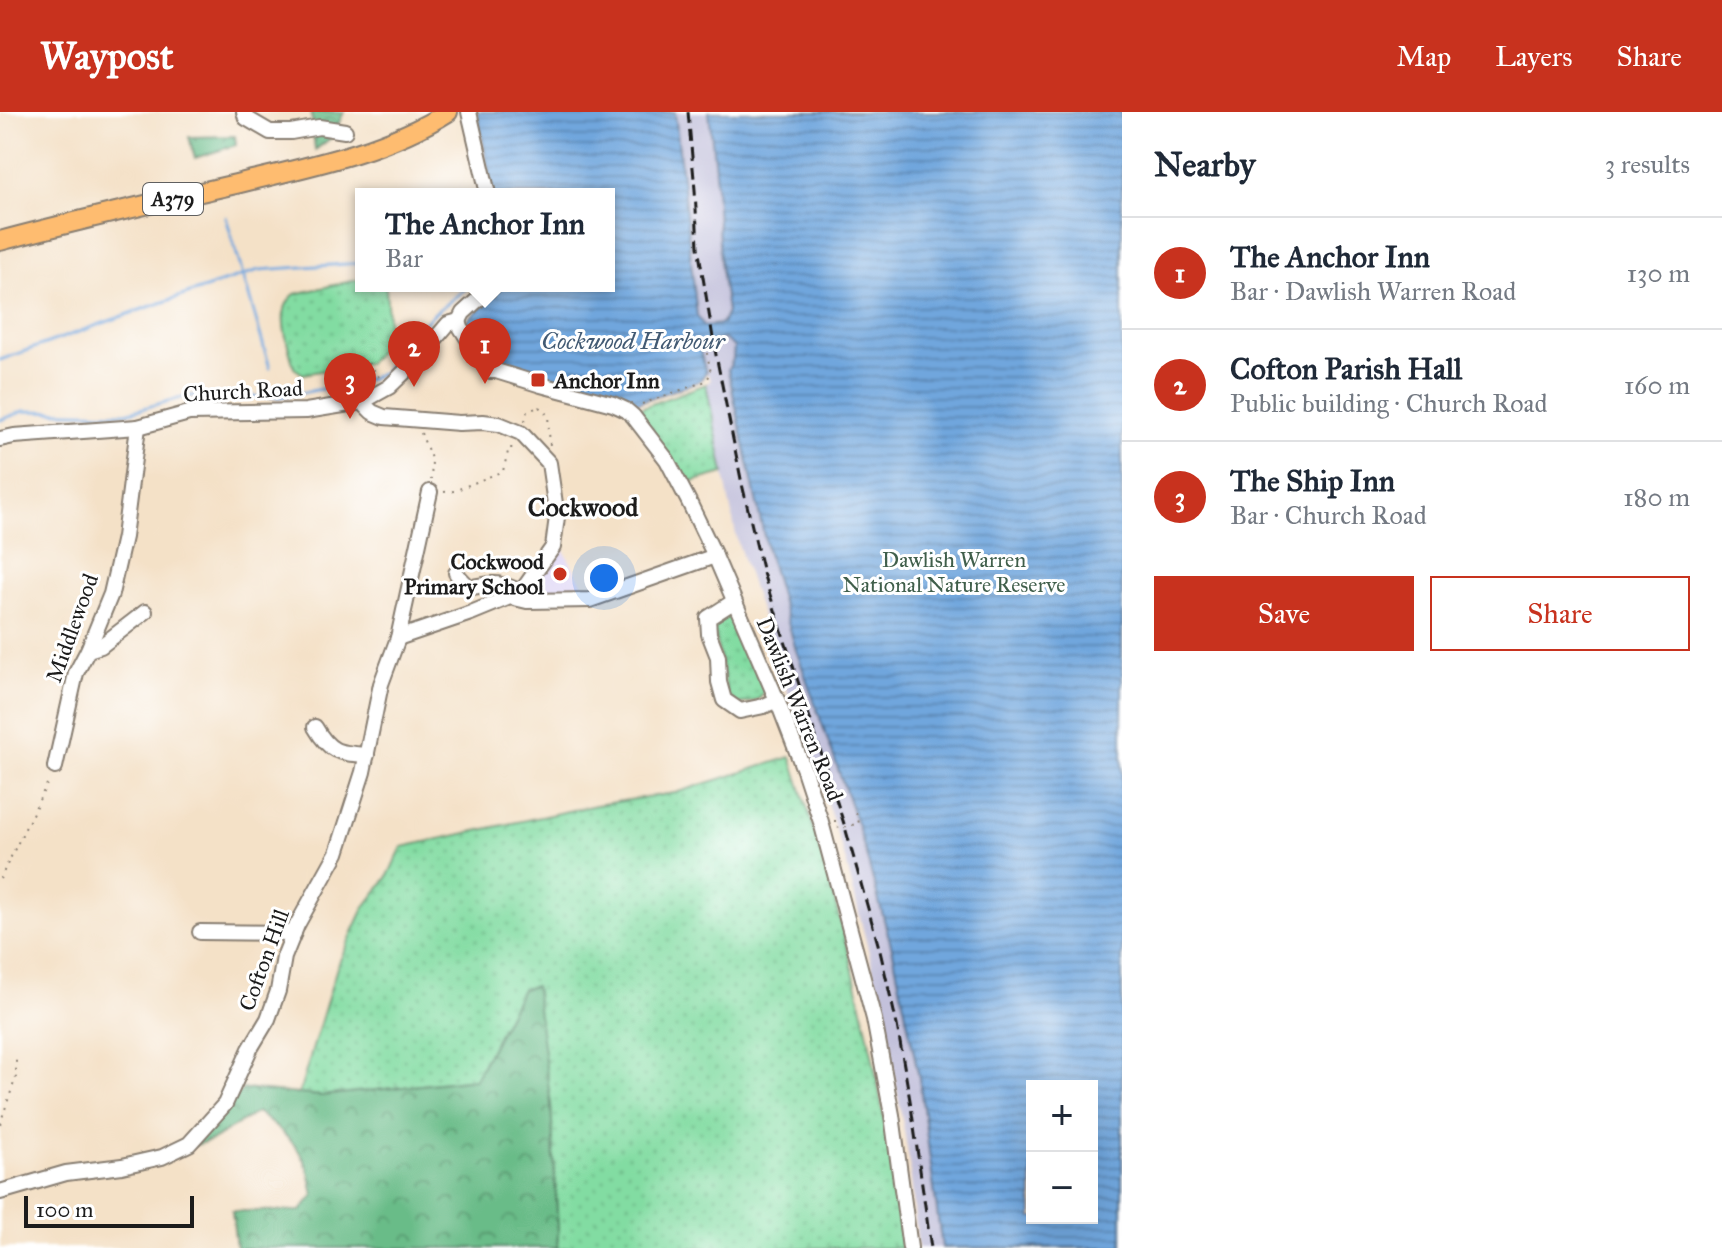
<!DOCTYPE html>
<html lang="en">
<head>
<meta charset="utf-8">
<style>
	:root { --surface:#fff; --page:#f2f2f3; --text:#1f2937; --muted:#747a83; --line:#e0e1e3; --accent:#c8321e }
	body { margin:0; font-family:"IM FELL Great Primer",serif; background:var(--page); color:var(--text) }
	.controls { position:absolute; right:24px; bottom:24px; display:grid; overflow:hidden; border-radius:0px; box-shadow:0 8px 32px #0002 }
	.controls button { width:72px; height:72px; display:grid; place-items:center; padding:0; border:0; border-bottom:2px solid var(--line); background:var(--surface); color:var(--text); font:40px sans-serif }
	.scale { position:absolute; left:24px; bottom:20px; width:170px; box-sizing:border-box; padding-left:8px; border:4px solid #1c1c1c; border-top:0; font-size:22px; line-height:28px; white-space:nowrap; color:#1c1c1c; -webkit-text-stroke:6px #fff; paint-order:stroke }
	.you { position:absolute; left:604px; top:466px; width:28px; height:28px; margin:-20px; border:6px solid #fff; border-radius:50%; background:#1a73e8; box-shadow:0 0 0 12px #1a73e833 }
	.badge { display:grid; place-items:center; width:52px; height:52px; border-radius:50%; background:var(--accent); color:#fff; font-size:26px; font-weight:700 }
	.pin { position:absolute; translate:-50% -66px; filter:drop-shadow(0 2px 4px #0008) }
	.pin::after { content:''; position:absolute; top:42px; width:28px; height:24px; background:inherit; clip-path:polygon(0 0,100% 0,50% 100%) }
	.popup { position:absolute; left:355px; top:76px; width:260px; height:104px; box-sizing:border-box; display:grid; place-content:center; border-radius:0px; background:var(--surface); filter:drop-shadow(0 2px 6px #0005); font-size:26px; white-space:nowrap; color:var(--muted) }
	.popup b { font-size:30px; color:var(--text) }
	.popup::after { content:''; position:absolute; left:50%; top:100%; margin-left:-16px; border:16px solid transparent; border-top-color:var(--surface) }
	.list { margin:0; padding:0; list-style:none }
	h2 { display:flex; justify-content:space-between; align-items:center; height:104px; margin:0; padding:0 32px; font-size:34px }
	h2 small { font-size:26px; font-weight:400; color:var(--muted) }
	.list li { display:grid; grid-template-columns:52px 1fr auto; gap:24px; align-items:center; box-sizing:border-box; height:112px; padding:0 32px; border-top:2px solid var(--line) }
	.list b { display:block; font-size:30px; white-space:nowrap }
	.list p { margin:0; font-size:26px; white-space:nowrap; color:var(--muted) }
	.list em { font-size:26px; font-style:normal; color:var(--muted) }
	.actions { display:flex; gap:16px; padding:24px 32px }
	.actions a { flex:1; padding:18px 0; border:2px solid var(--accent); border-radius:0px; text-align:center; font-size:28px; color:var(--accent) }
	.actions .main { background:var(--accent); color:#fff }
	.map { position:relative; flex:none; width:1122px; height:1136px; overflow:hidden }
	header { display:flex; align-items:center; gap:48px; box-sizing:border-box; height:112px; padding:0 40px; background:var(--accent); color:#fff }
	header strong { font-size:38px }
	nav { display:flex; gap:44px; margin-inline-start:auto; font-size:28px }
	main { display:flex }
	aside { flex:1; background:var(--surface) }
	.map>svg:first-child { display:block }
</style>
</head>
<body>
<header>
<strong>Waypost</strong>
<nav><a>Map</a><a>Layers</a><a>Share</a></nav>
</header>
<main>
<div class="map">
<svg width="1122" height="1136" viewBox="0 0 1122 1136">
	<defs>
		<pattern id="green-dots" width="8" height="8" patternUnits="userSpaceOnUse" patternTransform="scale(2)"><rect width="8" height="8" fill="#82dca2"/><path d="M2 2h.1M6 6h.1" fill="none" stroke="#70bc8b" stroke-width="1.8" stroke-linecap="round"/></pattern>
		<pattern id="forest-crowns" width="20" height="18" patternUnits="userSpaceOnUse" patternTransform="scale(2)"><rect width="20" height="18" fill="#69bc88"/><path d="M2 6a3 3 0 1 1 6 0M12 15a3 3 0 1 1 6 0" fill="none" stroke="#56986e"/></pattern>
		<pattern id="water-rules" width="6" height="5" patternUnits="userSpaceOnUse" patternTransform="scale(2)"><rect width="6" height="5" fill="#70a6dd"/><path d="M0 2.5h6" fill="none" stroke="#5b86b2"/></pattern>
	</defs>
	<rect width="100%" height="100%" fill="#fff"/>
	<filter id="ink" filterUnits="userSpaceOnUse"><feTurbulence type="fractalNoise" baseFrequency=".0125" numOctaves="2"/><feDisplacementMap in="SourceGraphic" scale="16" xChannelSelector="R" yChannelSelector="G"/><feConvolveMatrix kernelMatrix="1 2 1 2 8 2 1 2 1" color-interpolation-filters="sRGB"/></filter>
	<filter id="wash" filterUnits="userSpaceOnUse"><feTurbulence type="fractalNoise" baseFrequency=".006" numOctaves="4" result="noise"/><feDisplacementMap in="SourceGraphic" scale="32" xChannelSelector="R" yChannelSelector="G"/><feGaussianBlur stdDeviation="1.8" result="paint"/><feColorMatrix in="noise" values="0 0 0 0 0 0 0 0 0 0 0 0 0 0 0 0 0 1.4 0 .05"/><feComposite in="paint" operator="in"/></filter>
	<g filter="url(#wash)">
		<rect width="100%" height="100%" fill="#f4e1c7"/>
		<path fill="#ded5f5" d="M561,433L589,484L541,486L537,475L538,469Z"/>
		<g fill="#c3c1db">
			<path d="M675,0H709L715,57L720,149L727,200L722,212L704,214L697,204Z"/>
			<path d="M724,227L734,236L733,247L728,259L767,438L858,714L893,840L919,966L942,1136H918L909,1048L890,937L871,849L846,750L825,684L778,553L737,428L706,272L711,268L706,260L699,235L707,229Z"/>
		</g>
		<g fill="url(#green-dots)" stroke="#4f7c5f" stroke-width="2">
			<path d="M361,167V174H382L386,176L388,207L386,230L375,244L368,251L303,262L294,256C289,234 273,198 295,182Z"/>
			<path d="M706,272L724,361L687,371L632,299Z"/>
			<path d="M721,502L735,506L765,577C761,591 750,590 738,592L728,585L714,518V507Z"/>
			<path d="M791,645C843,804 886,968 901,1136H557L558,1120L551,992L522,877L475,967L321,984L299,982L337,855L364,796L387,766L402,735L596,693L675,681Z"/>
		</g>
		<g fill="url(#forest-crowns)" stroke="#426c52" stroke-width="2">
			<path d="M311,0H344L332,25L315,38Z"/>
			<path d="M235,24L236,33L195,46L189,25Z"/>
			<path d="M535,874L551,992L558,1120L557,1136H236L232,1099H301L314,1083C312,1074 311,1065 308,1057C300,1032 277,1016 257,1000L214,1027L193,1034L243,977L321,984L475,967L522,877Z"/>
		</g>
		<path fill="url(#water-rules)" stroke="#46617c" stroke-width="2" fill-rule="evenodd" d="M477,0H675L697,204L704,214L722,212L727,200L720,149L715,57L709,0H1122V1136H942L919,966L893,840L858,714L796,538L767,438L728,258L733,247L734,235L724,227L707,230L699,235L706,260L700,269L631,293L540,265L490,253L476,232L482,228L468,211L469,206L484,194L498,174H609V82H493ZM1032,974H1092V1106H1032Z"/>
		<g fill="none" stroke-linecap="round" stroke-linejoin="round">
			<g stroke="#70a6dd" stroke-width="3">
				<path d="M226,105L270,256"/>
				<path d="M0,248L137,199L259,158L361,151"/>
				<path d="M0,308L24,299L126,301L187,284L280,285L363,269L383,261L400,239L432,203L469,174"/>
			</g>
		</g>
	</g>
	<g filter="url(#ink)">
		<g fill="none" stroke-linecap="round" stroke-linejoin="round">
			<g stroke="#887e72" stroke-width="18">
				<g id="minor">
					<path d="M244,0L246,6L270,20H291L319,15L345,19"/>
					<path d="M469,0L488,82"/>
					<path d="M459,209L461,216L488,259H496L541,273L613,292L626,298L633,304L667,348L689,390L715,444L777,588L804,658L821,710L874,907L892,1003L910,1136"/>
					<path d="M459,209L463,201L493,174"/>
					<path d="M362,290L372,300L384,305L459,311L483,310L499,312L521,321L549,351L557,405L553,435L524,476L510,485L471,501L398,526"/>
					<path d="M0,327L14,324L138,315L189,301L306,299L362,290L389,275L419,246L448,212L459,209"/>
					<path d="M456,461C473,481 469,474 492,472C502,471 511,476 519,479"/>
					<path d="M510,485L527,489L590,488L715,444"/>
					<path d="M733,490L708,506L709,522L718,545L719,570L724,588L740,599L764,594L777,588"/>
					<path d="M88,538L101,534L145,500"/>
					<path d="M315,615C330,641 338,641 367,643"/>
					<path d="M55,655L76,561L88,538L111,482L124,425L138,315"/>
					<path d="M200,820L294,821"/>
					<path d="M0,1080L66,1061L122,1054L162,1045L189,1032L225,992L250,937L268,907L278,879L284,845L297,813L337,741L363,660L381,572L398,526L430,380"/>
				</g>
			</g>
			<g stroke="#887e72" stroke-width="22">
				<path id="major" d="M0,129C78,108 157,90 236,72C307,55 387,39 448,0"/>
			</g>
			<g stroke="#887e72" stroke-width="2" stroke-dasharray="2 6" stroke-linecap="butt">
				<path d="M386,176L391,174"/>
				<path d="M368,251L379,265"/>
				<path d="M642,292L706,269L711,261L705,232"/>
				<path d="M539,295L548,303L550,334"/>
				<path d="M525,309L527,300L538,295"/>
				<path d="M421,321L432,349L431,368"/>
				<path d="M444,380L454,379L503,359L509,336H516"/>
				<path d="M834,709H836L839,717L859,711L855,697"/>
				<path d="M0,767L49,668"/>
				<path d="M0,1012L16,965V944"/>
			</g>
			<use href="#minor" stroke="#fff" stroke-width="14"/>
			<use href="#major" stroke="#febc70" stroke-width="18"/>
			<path stroke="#1c1c1c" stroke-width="3" stroke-dasharray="12 6" stroke-linecap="butt" d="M688,0L695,78L698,135L715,238L742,372L763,461L845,715L880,839L897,913L911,994L931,1136"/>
		</g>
	</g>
	<g fill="#c8321e" stroke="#fff" stroke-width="3">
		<rect x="530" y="260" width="16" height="16" rx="4"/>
		<circle cx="560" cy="462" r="8"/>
	</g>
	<g text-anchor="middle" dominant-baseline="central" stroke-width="6" stroke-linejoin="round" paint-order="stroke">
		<rect fill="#fff" stroke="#606060" stroke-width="2" x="143" y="71" width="60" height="32" rx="6"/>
		<g font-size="20" font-weight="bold" fill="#1c1c1c">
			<text x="173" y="87">A379</text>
		</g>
		<g font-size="22" font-weight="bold" fill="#1c1c1c" stroke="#fff" text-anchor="start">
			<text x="554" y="268">Anchor Inn</text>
			<text x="544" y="449" text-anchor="end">Cockwood<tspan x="544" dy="25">Primary School</tspan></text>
		</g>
		<g font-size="22" fill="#1c1c1c" stroke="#fff">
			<text transform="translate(243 279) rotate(-3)">Church Road</text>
			<text transform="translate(72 516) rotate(-70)">Middlewood</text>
			<text transform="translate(800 597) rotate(68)">Dawlish Warren Road</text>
			<text transform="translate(264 848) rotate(-70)">Cofton Hill</text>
		</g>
		<g font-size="22" fill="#405f4b" stroke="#fff">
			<text x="954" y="447">Dawlish Warren<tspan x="954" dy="25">National Nature Reserve</tspan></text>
		</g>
		<g font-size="24" font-style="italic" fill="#425a73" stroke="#fff">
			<text x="633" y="229">Cockwood Harbour</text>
		</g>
		<g font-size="26" font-weight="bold" fill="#1c1c1c" stroke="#fff">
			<text x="583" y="395">Cockwood</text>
		</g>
	</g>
</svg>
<div class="controls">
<button>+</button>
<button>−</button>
</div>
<div class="scale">100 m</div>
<div class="you"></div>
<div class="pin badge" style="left:485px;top:272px">1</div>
<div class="popup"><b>The Anchor Inn</b>Bar</div>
<div class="pin badge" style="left:414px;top:275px">2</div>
<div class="pin badge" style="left:350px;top:307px">3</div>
</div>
<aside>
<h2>Nearby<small>3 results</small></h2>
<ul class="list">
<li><span class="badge">1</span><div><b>The Anchor Inn</b><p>Bar · Dawlish Warren Road</p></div><em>130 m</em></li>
<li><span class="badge">2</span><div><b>Cofton Parish Hall</b><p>Public building · Church Road</p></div><em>160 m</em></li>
<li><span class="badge">3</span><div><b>The Ship Inn</b><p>Bar · Church Road</p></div><em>180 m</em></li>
</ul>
<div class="actions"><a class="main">Save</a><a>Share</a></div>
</aside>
</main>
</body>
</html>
